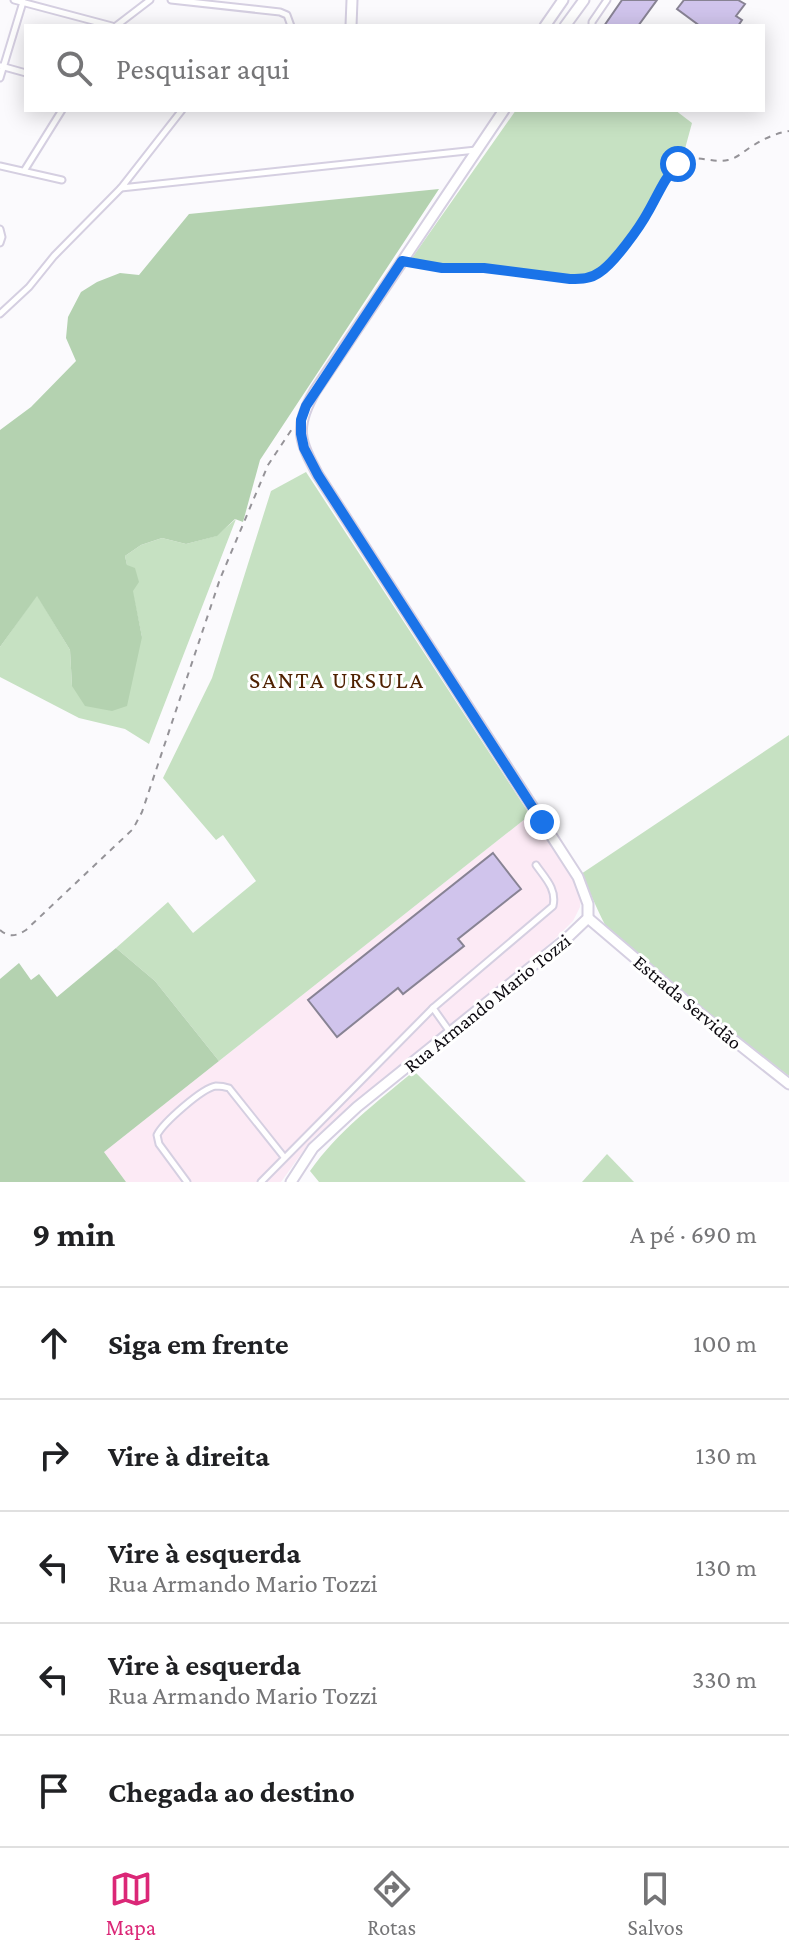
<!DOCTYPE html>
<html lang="pt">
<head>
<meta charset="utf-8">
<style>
	:root { --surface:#fff; --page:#f6f6f6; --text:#202124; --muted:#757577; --line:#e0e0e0; --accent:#db2777 }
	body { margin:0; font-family:"Crimson Pro",serif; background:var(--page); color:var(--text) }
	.stop { position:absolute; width:24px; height:24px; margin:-18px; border:6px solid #1a73e8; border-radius:50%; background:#fff }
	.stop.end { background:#1a73e8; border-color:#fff; box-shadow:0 2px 8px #0008 }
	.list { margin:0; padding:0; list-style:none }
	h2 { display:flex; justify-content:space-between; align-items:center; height:104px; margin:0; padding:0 32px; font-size:34px }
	h2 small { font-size:26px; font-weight:400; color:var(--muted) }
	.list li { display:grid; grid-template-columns:52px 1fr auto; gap:24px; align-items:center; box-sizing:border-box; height:112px; padding:0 32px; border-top:2px solid var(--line) }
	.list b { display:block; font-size:30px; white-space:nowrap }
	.list p { margin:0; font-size:26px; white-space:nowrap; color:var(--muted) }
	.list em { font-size:26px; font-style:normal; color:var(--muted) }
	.icon { flex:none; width:44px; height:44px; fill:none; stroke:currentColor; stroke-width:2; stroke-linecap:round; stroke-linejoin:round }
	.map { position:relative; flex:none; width:789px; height:1182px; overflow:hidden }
	.search { position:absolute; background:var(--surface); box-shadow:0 4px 20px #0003; left:24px; right:24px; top:24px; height:88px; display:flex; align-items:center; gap:20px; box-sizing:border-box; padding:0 28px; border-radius:0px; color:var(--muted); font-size:30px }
	.sheet { height:664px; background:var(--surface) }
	nav { display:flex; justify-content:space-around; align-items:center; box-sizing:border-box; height:112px; border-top:2px solid var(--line); background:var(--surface); font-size:22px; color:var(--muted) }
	nav a { display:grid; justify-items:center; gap:4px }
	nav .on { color:var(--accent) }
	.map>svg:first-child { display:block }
</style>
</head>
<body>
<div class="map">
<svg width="789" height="1182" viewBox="0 0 789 1182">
	<rect width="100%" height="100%" fill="#fbfafd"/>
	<path fill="#fceaf5" d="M530,815L579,888L581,898L580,907L573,921L553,941L312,1139L281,1182H126L104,1152Z"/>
	<g fill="#c6e1c2">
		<path d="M516,110H675L692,123L683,156L666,174L645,215L602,266L589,276L576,278L483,265L445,266L412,258Z"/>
		<path d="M306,472L530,815L219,1061L155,981L116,948L168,902L193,933L256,881L223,835L216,840L163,778L212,678L271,491Z"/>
		<path d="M236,519L149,744L125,729L79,718L0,677V647L37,595L70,650L72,686L142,637L125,556L141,545L162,538L186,544L216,536Z"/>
		<path d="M789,735V1076L703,1012L609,932C598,913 591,893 581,874Z"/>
		<path d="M414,1071L526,1182H319L310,1171C338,1131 376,1103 414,1071Z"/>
		<path d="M607,1154L634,1182H582Z"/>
	</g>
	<g fill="#b4d2b0">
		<path d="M439,189L260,460L243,522L235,519L217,536L186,544L162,538L141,545L125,556L127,565L135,568L139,582L133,591L142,637L127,706L112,711L85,706L72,686L70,650L37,596L0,647V430L31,407L76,361L66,338L68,317L81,292L97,282L120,273L139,275L189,214Z"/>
		<path d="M116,948L155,981L219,1061L104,1152L126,1182H0V979L19,963L31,980L39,974L57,997Z"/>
	</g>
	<g fill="#d0c4ec" stroke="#888394" stroke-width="2">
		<path d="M622,0H657L638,26H604Z"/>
		<path d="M684,0H738L745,4L736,16L742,20L738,26H700L677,9Z"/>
		<path d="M493,853L521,889L458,939L464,946L403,994L398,988L337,1037L308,1000Z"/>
	</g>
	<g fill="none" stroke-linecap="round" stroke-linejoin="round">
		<g stroke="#d5cfe1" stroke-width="9">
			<g id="service">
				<path d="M14,0L112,26"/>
				<path d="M171,0L280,12L287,15L291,26"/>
				<path d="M116,26L150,0"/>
				<path d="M592,26V22L607,0"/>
				<path d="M1,66L26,73"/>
				<path d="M0,78L23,2"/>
				<path d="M182,110L121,188L476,150"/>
				<path d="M0,166L62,180"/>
				<path d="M24,171L62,110"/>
				<path d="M0,229L2,237L0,243"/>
				<path d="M0,314L29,287L54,256L121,188"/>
				<path d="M450,1032L433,1008L553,906C557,889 545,878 536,865"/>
				<path d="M187,1182L159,1144L157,1135C163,1123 202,1088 216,1086C220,1086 226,1087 229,1088L284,1157"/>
				<path d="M261,1182L433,1008"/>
			</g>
		</g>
		<g stroke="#d5cfe1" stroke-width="13">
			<g id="minor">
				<path d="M351,26L352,0"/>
				<path d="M545,26L563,0"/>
				<path d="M565,26L584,0"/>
				<path d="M588,918L702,1015L789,1084"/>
				<path d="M291,1182L313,1148L357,1107L566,939L588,918V904L578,877L318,475C299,440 294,428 315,391L504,110"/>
			</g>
		</g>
		<g stroke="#959398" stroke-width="2" stroke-dasharray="6 6" stroke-linecap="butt">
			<path d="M411,263L442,268H484L570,279C578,279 586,280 594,276C609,269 638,230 647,215C657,197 662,176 680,163C694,152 711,164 728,160C738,158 745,150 754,145C765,138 777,133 789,131"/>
			<path d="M0,930C9,938 17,936 26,930L133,829L142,812L220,579L268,465L292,429"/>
		</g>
		<use href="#service" stroke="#fff" stroke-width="5"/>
		<use href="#minor" stroke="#fff" stroke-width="9"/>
	</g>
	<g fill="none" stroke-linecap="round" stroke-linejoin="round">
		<path stroke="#1a73e8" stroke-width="10" d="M542,822L318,475L304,448L301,434V420L306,406L402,261L442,268H484L570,279C581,279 591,279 600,272C614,263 640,227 648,212C658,195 664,178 678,164"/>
	</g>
	<g text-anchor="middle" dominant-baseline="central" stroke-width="6" stroke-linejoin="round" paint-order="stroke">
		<g font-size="20" fill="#0d0a10" stroke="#fff">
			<text transform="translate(688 1002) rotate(40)">Estrada Servidão</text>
			<text transform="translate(487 1003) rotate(-39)">Rua Armando Mario Tozzi</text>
		</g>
		<g font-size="24" letter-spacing="2" fill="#4f2101" stroke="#fff">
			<text x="337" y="679">SANTA URSULA</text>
		</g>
	</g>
</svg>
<div class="stop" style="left:678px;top:164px"></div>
<div class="stop end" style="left:542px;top:822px"></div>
<div class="search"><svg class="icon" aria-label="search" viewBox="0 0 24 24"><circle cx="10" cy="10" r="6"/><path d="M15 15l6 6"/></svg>Pesquisar aqui</div>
</div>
<section class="sheet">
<h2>9 min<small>A pé · 690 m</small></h2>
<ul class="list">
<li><svg class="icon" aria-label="ahead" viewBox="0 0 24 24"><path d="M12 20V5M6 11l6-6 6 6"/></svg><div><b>Siga em frente</b></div><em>100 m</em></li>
<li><svg class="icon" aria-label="right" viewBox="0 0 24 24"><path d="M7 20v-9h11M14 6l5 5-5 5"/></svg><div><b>Vire à direita</b></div><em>130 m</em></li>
<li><svg class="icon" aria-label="left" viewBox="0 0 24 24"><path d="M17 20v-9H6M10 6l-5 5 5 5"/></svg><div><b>Vire à esquerda</b><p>Rua Armando Mario Tozzi</p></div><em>130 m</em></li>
<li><svg class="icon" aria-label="left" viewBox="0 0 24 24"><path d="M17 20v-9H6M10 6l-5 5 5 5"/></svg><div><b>Vire à esquerda</b><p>Rua Armando Mario Tozzi</p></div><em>330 m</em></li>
<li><svg class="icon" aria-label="arrive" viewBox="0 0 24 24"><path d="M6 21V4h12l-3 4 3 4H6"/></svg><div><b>Chegada ao destino</b></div></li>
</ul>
</section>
<nav>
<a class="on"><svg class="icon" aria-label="map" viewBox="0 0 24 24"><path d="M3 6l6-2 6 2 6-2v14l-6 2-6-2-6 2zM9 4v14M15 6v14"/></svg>Mapa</a>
<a><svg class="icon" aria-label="directions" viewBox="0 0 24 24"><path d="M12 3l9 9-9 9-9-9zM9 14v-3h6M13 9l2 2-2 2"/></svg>Rotas</a>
<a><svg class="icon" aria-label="saved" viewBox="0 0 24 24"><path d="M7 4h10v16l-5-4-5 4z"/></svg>Salvos</a>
</nav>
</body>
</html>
